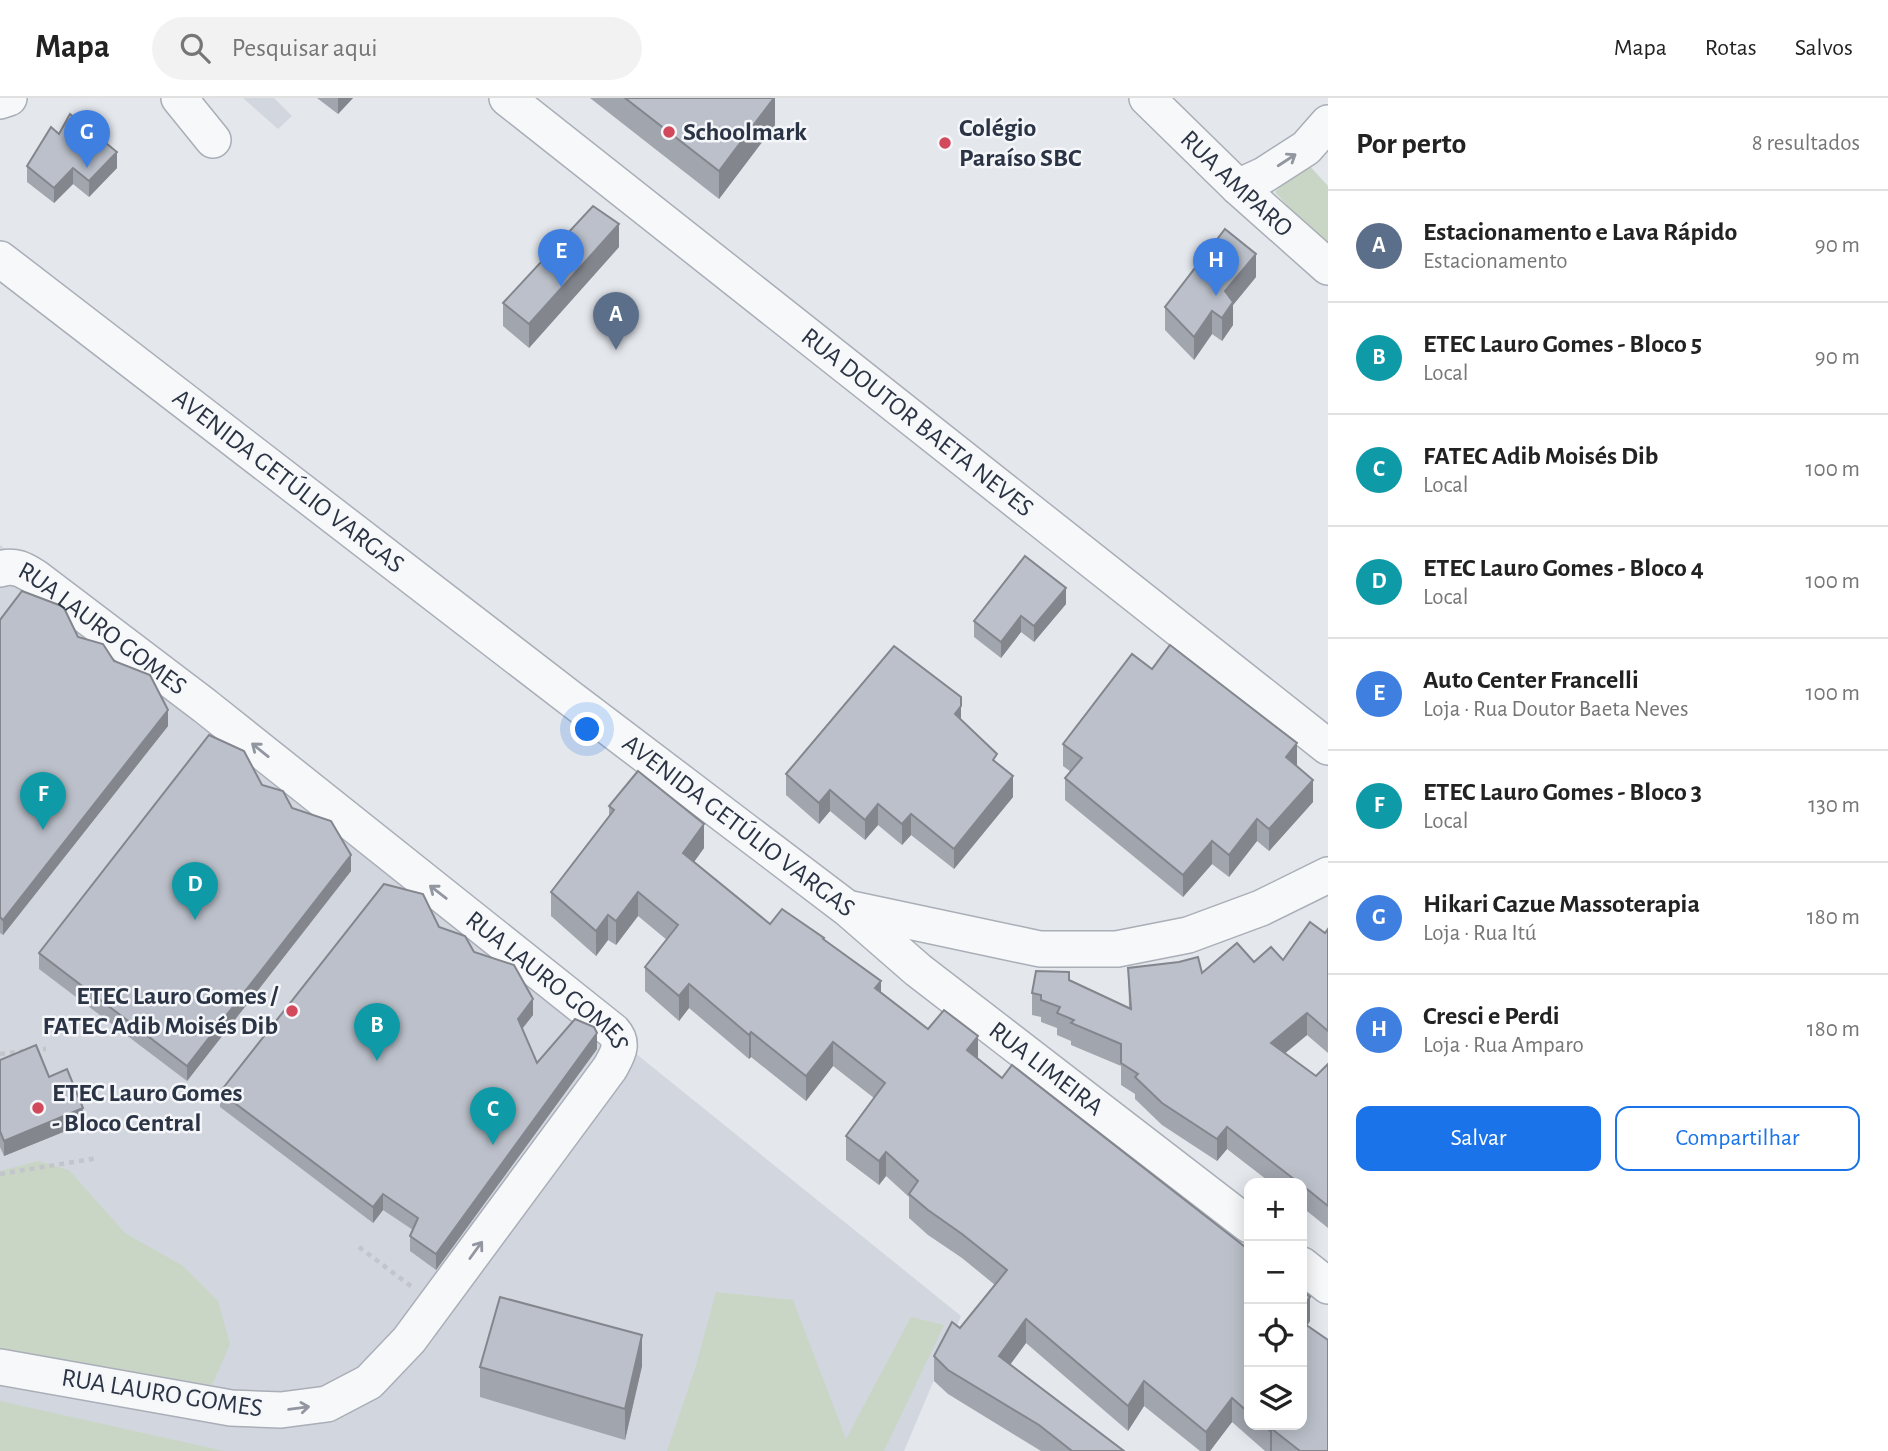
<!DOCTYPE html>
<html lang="pt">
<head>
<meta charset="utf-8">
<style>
	:root { --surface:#fff; --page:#f2f2f2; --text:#222; --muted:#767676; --line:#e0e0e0; --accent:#1a73e8 }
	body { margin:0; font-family:"Alegreya Sans",sans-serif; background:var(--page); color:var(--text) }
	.controls { position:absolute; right:21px; bottom:21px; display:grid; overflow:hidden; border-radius:14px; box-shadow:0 4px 18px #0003 }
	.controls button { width:63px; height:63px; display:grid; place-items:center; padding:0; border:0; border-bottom:2px solid var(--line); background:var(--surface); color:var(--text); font:35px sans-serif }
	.you { position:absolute; left:588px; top:632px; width:24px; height:24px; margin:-18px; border:5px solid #fff; border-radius:50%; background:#1a73e8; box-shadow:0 0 0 10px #1a73e833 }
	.badge { display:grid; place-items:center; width:46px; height:46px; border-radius:50%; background:var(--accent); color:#fff; font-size:23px; font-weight:700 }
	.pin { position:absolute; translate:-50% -58px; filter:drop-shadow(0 2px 4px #0008) }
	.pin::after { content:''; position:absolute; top:37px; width:24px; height:21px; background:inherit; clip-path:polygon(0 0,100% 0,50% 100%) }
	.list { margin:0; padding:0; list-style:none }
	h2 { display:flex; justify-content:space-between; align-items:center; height:91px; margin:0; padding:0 28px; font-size:30px }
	h2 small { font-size:23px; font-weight:400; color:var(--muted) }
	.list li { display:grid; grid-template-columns:46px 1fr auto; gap:21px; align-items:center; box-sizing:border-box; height:112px; padding:0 28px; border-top:2px solid var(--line) }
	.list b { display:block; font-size:26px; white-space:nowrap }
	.list p { margin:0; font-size:23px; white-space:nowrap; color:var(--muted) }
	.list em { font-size:23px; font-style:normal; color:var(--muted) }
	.actions { display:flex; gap:14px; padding:21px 28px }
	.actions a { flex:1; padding:16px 0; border:2px solid var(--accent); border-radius:14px; text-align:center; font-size:24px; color:var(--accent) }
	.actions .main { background:var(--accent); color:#fff }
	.icon { flex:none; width:38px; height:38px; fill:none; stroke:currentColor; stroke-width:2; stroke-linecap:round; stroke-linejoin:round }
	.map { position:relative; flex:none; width:1328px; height:1353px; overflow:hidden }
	header { display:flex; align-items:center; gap:42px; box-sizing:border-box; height:98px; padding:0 35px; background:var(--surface); border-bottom:2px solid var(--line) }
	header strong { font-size:33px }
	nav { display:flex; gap:38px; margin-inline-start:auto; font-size:24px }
	.search { width:490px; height:63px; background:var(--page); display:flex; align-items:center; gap:18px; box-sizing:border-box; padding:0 24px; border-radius:38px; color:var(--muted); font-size:26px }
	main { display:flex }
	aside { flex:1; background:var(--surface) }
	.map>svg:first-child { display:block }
</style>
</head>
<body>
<header>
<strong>Mapa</strong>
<div class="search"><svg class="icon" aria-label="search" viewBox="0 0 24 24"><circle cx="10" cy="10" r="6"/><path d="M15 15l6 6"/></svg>Pesquisar aqui</div>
<nav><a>Mapa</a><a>Rotas</a><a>Salvos</a></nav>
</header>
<main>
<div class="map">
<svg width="1328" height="1353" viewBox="0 0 1328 1353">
	<rect width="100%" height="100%" fill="#e4e7ec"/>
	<g fill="#d2d6de">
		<path d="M243,0H274L292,18L278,31Z"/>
		<path d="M0,447L205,608L961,1218L904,1353H0Z"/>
	</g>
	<g fill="#c9d6c5">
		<path d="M1306,64L1328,88V153L1275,94Z"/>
		<path d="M38,1063L69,1072L125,1135L183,1168L218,1203L230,1246L212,1287L0,1250V1073Z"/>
		<path d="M716,1194L793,1202L846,1341L911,1219L944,1227L884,1353H667L696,1268Z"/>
		<path d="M0,1303L224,1353H225H0Z"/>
	</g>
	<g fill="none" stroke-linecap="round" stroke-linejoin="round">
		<g stroke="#a9aeb7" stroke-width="38">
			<g id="minor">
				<path d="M179,0L213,42"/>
				<path id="s1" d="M507,0L1328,649"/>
				<path id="s2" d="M1147,0L1238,89L1328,169"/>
				<path d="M0,3L9,0"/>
				<path d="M1238,89L1264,77L1306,50L1328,25"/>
				<path id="s3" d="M0,161L570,600L848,811L918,872L1249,1127"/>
				<path id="s4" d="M0,471C14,466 24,472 35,479L205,608L613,933C625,946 617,957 610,970L409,1242L369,1284L327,1306L281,1312L231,1310L0,1269"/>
				<path d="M852,811L1040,851H1117L1188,837L1261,810L1328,777"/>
				<path d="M1302,1167L1328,1188"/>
			</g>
		</g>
		<g stroke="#c2c5cb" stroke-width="4.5" stroke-dasharray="5 5" stroke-linecap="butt">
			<path d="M33,952L46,951"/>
			<path d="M0,956L24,953"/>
			<path d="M0,1076L98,1060"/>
			<path d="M359,1149L412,1189"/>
		</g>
		<use href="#minor" stroke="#f7f8fa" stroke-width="35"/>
	</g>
	<g fill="#a1a5ae">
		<path d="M317,0H353L338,16Z"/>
		<path d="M590,0H775V27L719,101Z"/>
		<path d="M59,36L117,70L89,99L73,86L54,105L27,84V68Z"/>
		<path d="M619,149L529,250L503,228V205Z"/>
		<path d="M1256,179L1233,207V227L1222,243L1212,236L1194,262L1165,232V209Z"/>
		<path d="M1066,506L1034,544L1021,534L1001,560L974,539V523Z"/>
		<path d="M0,522L78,539L114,563L168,628L3,837L0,835Z"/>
		<path d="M1152,571L1297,667L1313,704L1269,753L1257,743L1229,779L1212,766L1183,799L1065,702V680L1071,674L1063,668V646Z"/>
		<path d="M961,622L997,665L1013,699L954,771L911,737L902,747L878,727L865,742L830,713L819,726L786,697V676Z"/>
		<path d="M262,687L351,773L187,983L39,871V855Z"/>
		<path d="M609,708L704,750L694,764L770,826L824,842L881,894L928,931L978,961L1002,980L1249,1152V1327H1302V1192L1310,1223L1307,1228L1328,1353H1265L1232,1324L1210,1353H1200L1144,1308L1128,1333L1026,1245L1010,1266L1124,1353H1041L948,1296L934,1283V1258L960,1230L995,1187L962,1160L928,1137L909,1120V1099L886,1078L879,1087L846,1062V1038L874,1000L833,968L806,1003L751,959L749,961L689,910L679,923L645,893V869L667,842L638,818L616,847L608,842L596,858L551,818V794L609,718Z"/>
		<path d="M439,829L474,854L533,917L522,931L537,965L597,951L436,1172L410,1153V1138L413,1132L383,1112L373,1125L220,1009V994Z"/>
		<path d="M1328,831V955L1307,937L1285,955L1316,978L1328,966V1130L1302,1109V1085H1271L1227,1051L1217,1063L1162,1027L1135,1001V996L1121,987V968L1071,947V943L1057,937V930L1041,924V919L1032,917V895L1069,882L1129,910L1128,870L1202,875L1254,864L1283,862L1325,835Z"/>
		<path d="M0,962L49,979L83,1026L4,1058L0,1049Z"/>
		<path d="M642,1268L625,1342L480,1299V1269Z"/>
	</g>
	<g fill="#83868d">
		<path d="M338,0H353L338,16Z"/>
		<path d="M775,0V27L719,101V73Z"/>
		<path d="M117,54V70L89,99V83Z"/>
		<path d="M73,70V86L54,105V90Z"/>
		<path d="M619,126V149L529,250V226Z"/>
		<path d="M1256,156V179L1233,207V227L1222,243V220L1225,193Z"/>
		<path d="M1212,213V236L1194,262V239Z"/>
		<path d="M1066,490V506L1034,544V528Z"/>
		<path d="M1021,518V534L1001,560V544Z"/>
		<path d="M961,608V629L955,616Z"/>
		<path d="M168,612V628L3,837V822Z"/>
		<path d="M1297,645V667L1286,681V659Z"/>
		<path d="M1013,678V699L954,771V751Z"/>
		<path d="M1313,682V704L1269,753V731Z"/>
		<path d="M830,692V713L819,726V705Z"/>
		<path d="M878,706V727L865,742V722Z"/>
		<path d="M911,716V737L902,747V726Z"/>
		<path d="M1257,721V743L1229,779V757Z"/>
		<path d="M704,726V750L683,779V755Z"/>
		<path d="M1212,743V766L1183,799V777Z"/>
		<path d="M351,757V773L187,983V968Z"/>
		<path d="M638,794V818L616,847V823Z"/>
		<path d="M608,817V842L596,858V833Z"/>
		<path d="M881,883V908L875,890Z"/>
		<path d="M689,886V910L679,923V898Z"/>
		<path d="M533,901V917L518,936V921Z"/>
		<path d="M1307,915V937L1271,967V945Z"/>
		<path d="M751,934V959L749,961V937Z"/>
		<path d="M597,935V951L436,1172V1156Z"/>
		<path d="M978,938V962L967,952Z"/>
		<path d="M833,944V968L806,1003V978Z"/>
		<path d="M83,1010V1026L4,1058V1043Z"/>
		<path d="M1227,1029V1051L1217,1063V1041Z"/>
		<path d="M886,1054V1078L879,1087V1063Z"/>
		<path d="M383,1096V1112L373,1125V1109Z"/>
		<path d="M1310,1199V1223L1302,1235V1210Z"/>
		<path d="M1026,1221V1245L999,1282V1258Z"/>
		<path d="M642,1237V1268L625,1342V1311Z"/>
		<path d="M1144,1283V1308L1128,1333V1308Z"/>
		<path d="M1232,1300V1324L1210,1353H1206V1334Z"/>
		<path d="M1272,1331V1353H1270V1333Z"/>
	</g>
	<g fill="#bbc0ca" stroke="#83868d" stroke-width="2">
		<path d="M625,0H774L719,73Z"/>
		<path d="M70,16L117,54L89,83L73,70L54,90L27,68L51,29L59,36Z"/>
		<path d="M593,108L619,126L529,226L503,205Z"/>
		<path d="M1225,131L1256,156L1225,193L1233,204L1222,220L1212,213L1194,239L1165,209Z"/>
		<path d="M1025,458L1066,490L1034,528L1021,518L1001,544L974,523Z"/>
		<path d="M22,493L59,507L64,510L78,539L103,546L114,563L150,577L168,612L3,822L0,819V522Z"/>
		<path d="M1170,547L1297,645L1286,659L1313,682L1269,731L1257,721L1229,757L1212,743L1183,777L1065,680L1082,660L1063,646L1132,556L1152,571Z"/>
		<path d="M894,548L961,599V608L955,616L997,656L993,662L1013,678L954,751L911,716L902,726L878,706L865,722L830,692L819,705L786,676Z"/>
		<path d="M209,637L244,653L262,687L283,693L292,710L331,723L351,757L187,968L39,855Z"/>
		<path d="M638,673L704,726L683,755L770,826L782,811L824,840L823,841L881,883L875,890L928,931L944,912L978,938L967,952L1002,980L1012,967L1249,1152V1315L1232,1300L1206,1334L1144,1283L1128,1308L1026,1221L999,1258L1124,1353H1072L1039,1327L948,1272L934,1258L952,1224L960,1230L1007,1172L962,1136L928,1112L909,1096L918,1083L886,1054L879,1063L846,1038L885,985L833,944L806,978L751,934L749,937L689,886L679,898L645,869L678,827L638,794L616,823L608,817L596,833L551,794L614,712L609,708Z"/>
		<path d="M384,786L423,796L439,829L465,838L474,854L514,867L533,901L518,921L537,965L575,921L594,929L597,935L436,1156L410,1138L418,1120L383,1096L373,1109L220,994Z"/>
		<path d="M1310,824L1325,835L1328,831V933L1307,915L1271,945L1316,978L1328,966V1108L1302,1087V1085H1299L1227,1029L1217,1041L1162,1005L1135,979L1138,976L1121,965V946L1071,925L1074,922L1057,915L1060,909L1041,902V897L1032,895L1036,873L1069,874V882L1131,911L1128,870L1179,864L1198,859L1202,875L1237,845L1254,864L1271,849L1283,862Z"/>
		<path d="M36,947L49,979L67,971L83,1010L4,1043L0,1033V962Z"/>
		<path d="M1302,1192L1310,1199L1302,1210Z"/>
		<path d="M500,1199L642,1237L625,1311L480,1269Z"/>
		<path d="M1302,1224L1328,1242V1353H1300L1272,1331L1270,1333L1263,1327H1302Z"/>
	</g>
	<defs><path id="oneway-shaft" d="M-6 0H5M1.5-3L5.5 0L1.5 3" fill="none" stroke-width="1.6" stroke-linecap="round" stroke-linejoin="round" transform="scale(1.75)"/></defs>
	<g stroke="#9196a0">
		<use href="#oneway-shaft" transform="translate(1287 62) rotate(-33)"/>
		<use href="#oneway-shaft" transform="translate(260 652) rotate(-141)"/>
		<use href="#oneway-shaft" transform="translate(438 794) rotate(-142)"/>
		<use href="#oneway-shaft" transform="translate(476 1152) rotate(-54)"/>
		<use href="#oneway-shaft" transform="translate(299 1310) rotate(-8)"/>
	</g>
	<g fill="#d1495b" stroke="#f4f6f9" stroke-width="2.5">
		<circle cx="669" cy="34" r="7"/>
		<circle cx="945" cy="45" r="7"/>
		<circle cx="292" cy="913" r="7"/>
		<circle cx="38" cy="1010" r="7"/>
	</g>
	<g text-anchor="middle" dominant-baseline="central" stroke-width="5" stroke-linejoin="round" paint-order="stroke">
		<g font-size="26" font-weight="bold" fill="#2b3445" stroke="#f4f6f9" text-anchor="start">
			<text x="959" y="30">Colégio<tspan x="959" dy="30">Paraíso SBC</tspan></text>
			<text x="683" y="34">Schoolmark</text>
			<text x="278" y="898" text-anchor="end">ETEC Lauro Gomes /<tspan x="278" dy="30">FATEC Adib Moisés Dib</tspan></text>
			<text x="52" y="995">ETEC Lauro Gomes<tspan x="52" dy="30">- Bloco Central</tspan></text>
		</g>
		<g font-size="26" fill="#2b3445" stroke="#f4f6f9">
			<text stroke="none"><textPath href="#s2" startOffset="124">RUA AMPARO</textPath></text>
			<text stroke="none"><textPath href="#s1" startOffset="523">RUA DOUTOR BAETA NEVES</textPath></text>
			<text stroke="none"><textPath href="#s3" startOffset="364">AVENIDA GETÚLIO VARGAS</textPath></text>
			<text stroke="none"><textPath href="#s4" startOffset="122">RUA LAURO GOMES</textPath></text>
			<text stroke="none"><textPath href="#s3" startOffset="931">AVENIDA GETÚLIO VARGAS</textPath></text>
			<text stroke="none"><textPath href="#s4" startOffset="690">RUA LAURO GOMES</textPath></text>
			<text stroke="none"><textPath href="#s3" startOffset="1323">RUA LIMEIRA</textPath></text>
			<text transform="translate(162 1295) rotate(9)">RUA LAURO GOMES</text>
		</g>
	</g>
</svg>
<div class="controls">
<button>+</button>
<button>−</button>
<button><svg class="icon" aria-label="locate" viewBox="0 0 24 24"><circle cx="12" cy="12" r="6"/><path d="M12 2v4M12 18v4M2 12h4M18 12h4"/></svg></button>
<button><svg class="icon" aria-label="layers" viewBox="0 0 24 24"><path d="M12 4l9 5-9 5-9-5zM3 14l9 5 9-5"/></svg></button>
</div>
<div class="you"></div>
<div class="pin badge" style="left:616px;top:252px;background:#5c6f8a">A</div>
<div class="pin badge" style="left:377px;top:963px;background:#0f9aa8">B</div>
<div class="pin badge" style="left:493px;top:1047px;background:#0f9aa8">C</div>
<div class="pin badge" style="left:195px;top:822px;background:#0f9aa8">D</div>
<div class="pin badge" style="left:561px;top:189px;background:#3f7fe0">E</div>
<div class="pin badge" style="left:43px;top:732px;background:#0f9aa8">F</div>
<div class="pin badge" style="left:87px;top:70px;background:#3f7fe0">G</div>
<div class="pin badge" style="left:1216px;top:198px;background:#3f7fe0">H</div>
</div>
<aside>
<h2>Por perto<small>8 resultados</small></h2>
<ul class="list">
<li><span class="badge" style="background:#5c6f8a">A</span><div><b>Estacionamento e Lava Rápido</b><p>Estacionamento</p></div><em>90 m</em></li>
<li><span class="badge" style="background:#0f9aa8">B</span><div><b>ETEC Lauro Gomes - Bloco 5</b><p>Local</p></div><em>90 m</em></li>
<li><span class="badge" style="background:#0f9aa8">C</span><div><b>FATEC Adib Moisés Dib</b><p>Local</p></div><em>100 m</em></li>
<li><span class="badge" style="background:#0f9aa8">D</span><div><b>ETEC Lauro Gomes - Bloco 4</b><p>Local</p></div><em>100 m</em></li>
<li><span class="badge" style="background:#3f7fe0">E</span><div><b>Auto Center Francelli</b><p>Loja · Rua Doutor Baeta Neves</p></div><em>100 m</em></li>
<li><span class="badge" style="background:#0f9aa8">F</span><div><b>ETEC Lauro Gomes - Bloco 3</b><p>Local</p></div><em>130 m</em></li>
<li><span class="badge" style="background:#3f7fe0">G</span><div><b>Hikari Cazue Massoterapia</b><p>Loja · Rua Itú</p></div><em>180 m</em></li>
<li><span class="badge" style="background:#3f7fe0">H</span><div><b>Cresci e Perdi</b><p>Loja · Rua Amparo</p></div><em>180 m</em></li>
</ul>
<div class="actions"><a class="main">Salvar</a><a>Compartilhar</a></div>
</aside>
</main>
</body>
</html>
